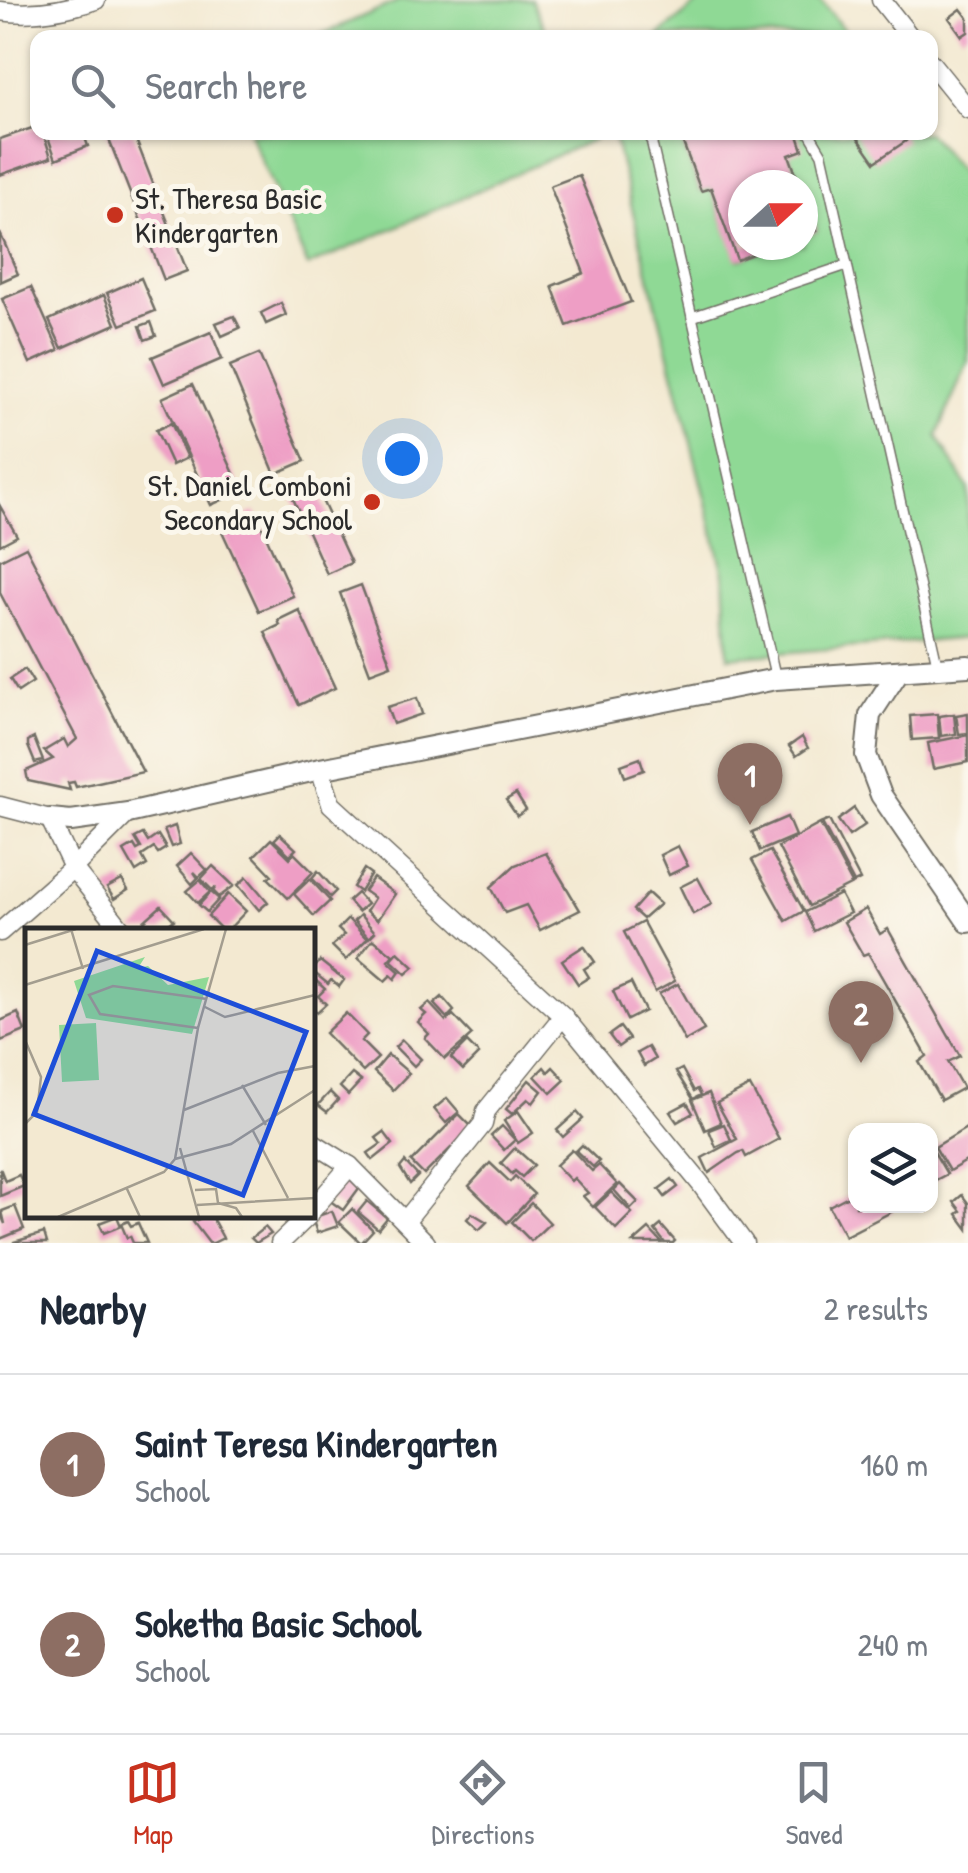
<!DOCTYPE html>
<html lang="en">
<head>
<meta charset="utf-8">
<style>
	:root { --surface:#fff; --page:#f2f2f3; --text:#1f2937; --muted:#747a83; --line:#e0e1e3; --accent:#c8321e }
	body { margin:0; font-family:"Patrick Hand",sans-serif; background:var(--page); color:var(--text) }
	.controls { position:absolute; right:30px; bottom:30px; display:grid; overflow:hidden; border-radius:20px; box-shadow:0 2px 8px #0004 }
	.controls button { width:90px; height:90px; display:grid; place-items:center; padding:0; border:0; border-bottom:2px solid var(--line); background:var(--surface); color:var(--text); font:50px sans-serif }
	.compass { position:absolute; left:728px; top:170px; width:90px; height:90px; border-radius:50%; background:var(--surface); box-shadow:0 2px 8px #0004; rotate:69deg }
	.you { position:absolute; left:402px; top:458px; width:35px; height:35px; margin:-25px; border:8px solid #fff; border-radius:50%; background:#1a73e8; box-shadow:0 0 0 15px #1a73e833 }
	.badge { display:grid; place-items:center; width:65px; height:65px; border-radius:50%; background:var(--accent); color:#fff; font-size:32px; font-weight:700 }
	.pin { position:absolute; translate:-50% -82px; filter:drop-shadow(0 2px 5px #0008) }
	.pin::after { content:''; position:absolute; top:52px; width:35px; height:30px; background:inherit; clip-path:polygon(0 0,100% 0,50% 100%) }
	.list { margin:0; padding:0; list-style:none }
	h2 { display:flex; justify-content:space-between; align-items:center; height:130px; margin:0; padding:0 40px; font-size:42px }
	h2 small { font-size:32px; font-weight:400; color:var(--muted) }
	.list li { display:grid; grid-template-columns:65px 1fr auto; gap:30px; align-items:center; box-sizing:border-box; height:180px; padding:0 40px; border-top:2px solid var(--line) }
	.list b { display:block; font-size:38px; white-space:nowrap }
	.list p { margin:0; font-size:32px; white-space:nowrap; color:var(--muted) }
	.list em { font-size:32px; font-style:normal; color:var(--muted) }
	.icon { flex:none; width:55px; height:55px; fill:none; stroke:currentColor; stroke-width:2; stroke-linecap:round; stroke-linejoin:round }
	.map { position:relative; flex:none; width:968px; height:1243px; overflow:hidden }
	.search { position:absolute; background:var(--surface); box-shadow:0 2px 8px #0004; left:30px; right:30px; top:30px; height:110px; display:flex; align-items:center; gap:25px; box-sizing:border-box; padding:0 35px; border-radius:20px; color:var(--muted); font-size:38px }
	.sheet { height:490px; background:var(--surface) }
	nav { display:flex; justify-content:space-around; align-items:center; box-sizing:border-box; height:140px; border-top:2px solid var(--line); background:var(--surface); font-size:28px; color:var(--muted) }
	nav a { display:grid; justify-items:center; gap:5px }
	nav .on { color:var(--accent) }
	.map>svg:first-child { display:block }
</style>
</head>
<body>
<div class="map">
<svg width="968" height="1243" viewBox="0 0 968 1243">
	<rect width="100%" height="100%" fill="#fbf7ec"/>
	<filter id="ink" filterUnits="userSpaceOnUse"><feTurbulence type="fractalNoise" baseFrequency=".01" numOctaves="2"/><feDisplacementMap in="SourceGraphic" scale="20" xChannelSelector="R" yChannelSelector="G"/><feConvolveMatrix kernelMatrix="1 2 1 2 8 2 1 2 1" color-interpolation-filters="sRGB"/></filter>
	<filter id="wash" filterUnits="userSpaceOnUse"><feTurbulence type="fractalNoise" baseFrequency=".0048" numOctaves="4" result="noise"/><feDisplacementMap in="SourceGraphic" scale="40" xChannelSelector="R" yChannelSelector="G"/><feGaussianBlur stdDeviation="2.25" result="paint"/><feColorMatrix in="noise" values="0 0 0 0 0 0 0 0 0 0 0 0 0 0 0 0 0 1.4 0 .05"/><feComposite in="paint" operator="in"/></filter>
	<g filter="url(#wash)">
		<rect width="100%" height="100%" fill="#f3e9d1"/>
		<g fill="#8fd995" stroke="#5d8260" stroke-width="2.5">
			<path d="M400,0H532L548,37H316Z"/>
			<path d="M702,0H820L850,37H657Z"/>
			<path d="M591,133L594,139L308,266L249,133Z"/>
			<path d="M613,133H688L680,136L700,191L711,188L738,260L779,245H803V236L817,231L789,155L797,133H928L968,181V244L961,249L968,259V361L937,436L968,488V638L728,657L724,574Z"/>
		</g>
		<g id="blocks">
			<g fill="#ee9ec5">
				<path d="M961,9L968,18V32L962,36L949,18Z"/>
				<path d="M38,126V132H43L51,157L0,175V139Z"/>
				<path d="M46,132H83L88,146L56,159Z"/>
				<path d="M106,132H133L187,271L164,280Z"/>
				<path d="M688,132H797L803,150L789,155L800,185H743V245H777L737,260L711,188L701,191L680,135Z"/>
				<path d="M854,132H900L906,141L875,162Z"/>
				<path d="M579,175L631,302L567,326L552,286L584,273L550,186Z"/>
				<path d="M803,193L817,231L803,236Z"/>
				<path d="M0,233L18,274L0,282Z"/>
				<path d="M141,278L155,311L121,325L107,293Z"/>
				<path d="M31,287L59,350L30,363L2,299Z"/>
				<path d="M104,295L116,324L62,348L49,320Z"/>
				<path d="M281,303L286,315L266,324L261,313Z"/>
				<path d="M234,316L240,328L222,336L216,323Z"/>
				<path d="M151,322L156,336L145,340L140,326Z"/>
				<path d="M211,332L222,359L164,384L152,357Z"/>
				<path d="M259,354L305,461L275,474L230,366Z"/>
				<path d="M193,384L242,491L211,505L162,398Z"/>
				<path d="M171,423L187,458L172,465L156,430Z"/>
				<path d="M314,483L351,563L327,574L291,494Z"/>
				<path d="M0,506L17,536L0,545Z"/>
				<path d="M255,512L293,596L259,611L220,527Z"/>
				<path d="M26,547L143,772L76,787L74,782L68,783L70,790L28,781L26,771L53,759L44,751L64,739L68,747L77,739L0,593V560Z"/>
				<path d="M361,585L391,665L370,673L340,593Z"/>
				<path d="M299,610L335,688L299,705L265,632L280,625L278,620Z"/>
				<path d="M25,669L33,682L18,692L10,679Z"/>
				<path d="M417,698L422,714L393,724L387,707Z"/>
				<path d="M968,713V733L959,734L956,715Z"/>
				<path d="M937,714L939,738L912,740L910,716Z"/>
				<path d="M954,714L956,734L941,736L939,716Z"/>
				<path d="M968,735V762L933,769L928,743Z"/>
				<path d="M802,737L808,748L796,756L789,746Z"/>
				<path d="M34,738L43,761L35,763L28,746V741Z"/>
				<path d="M640,758L644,770L625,777L621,765Z"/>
				<path d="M516,794L526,810L517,816L506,800Z"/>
				<path d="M854,808L865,825L849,836L838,820Z"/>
				<path d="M787,817L795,836L760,851L752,832Z"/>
				<path d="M829,820L860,880L854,883L822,823Z"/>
				<path d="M820,824L852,884L809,906L778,847Z"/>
				<path d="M175,826L180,844L171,847L164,830Z"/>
				<path d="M143,834L148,842L158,835L166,848L158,853L154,848L142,856L147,865L136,872L124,851L134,845L137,850L141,848L135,838Z"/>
				<path d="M280,834L296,849L290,855L274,840Z"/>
				<path d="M271,839L290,858L294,853L313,872L288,898L268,878L272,875L254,856Z"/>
				<path d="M678,846L688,866L669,875L660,855Z"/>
				<path d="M770,851L804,911L786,921L752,860Z"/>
				<path d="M191,853L207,870L199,877L194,872L198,878L192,884L177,866Z"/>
				<path d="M546,853L580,910L540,930L526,905L505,913L491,887L515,865Z"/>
				<path d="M213,866L234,886L219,897L213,891L216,887L212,890L201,879Z"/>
				<path d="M364,869L371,874L360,892L353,887Z"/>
				<path d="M318,871L336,891L330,897L312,878Z"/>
				<path d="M247,877L268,902L259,910L238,885Z"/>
				<path d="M373,878L395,894L377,920L366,911L374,898L364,891Z"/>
				<path d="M698,878L712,904L693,914L680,887Z"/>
				<path d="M310,879L330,901L314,916L294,894Z"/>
				<path d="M122,880L128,890L114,899L107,888Z"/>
				<path d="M200,880L210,892L198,903L187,891Z"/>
				<path d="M211,892L219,899L207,912L199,905Z"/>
				<path d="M357,893L367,904L358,912L348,901Z"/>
				<path d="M648,893L660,904L643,919L633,910Z"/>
				<path d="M228,894L246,911L227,931H223L208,916Z"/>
				<path d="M840,894L850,913L814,931L805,912Z"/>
				<path d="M161,906L174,920L161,931H133Z"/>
				<path d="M866,909L880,934L888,929L960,1056L948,1062L963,1088L941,1100L919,1062L927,1056L868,953L863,955L844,922Z"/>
				<path d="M360,915L375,932L369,938L354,921Z"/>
				<path d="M348,919L367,939L346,960L332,946L344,935L338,929Z"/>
				<path d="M643,922L675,981L655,992L624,932Z"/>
				<path d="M373,939L393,955L388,961L400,972L395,979L391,975L385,981L358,958Z"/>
				<path d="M584,946L595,962L584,969L589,977L578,984L562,960Z"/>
				<path d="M398,952L414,967L406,974L391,960Z"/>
				<path d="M320,961L344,980L339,987L331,980L328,984L312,971Z"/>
				<path d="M312,977L325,989L318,996L326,1004L317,1012L312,1008Z"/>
				<path d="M631,983L645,1011L627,1020L613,991Z"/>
				<path d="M678,984L704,1030L685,1041L659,994Z"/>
				<path d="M442,997L454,1011L447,1018L434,1004Z"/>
				<path d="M429,1003L446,1021L453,1015L472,1035L445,1059L425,1038L429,1034L418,1022L426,1014L421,1010Z"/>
				<path d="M18,1013L25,1031L1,1041L0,1021Z"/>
				<path d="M346,1013L367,1035L361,1041L378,1058L363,1072L325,1033Z"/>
				<path d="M620,1027L629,1039L618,1047L609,1035Z"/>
				<path d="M402,1040L421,1059L414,1066L395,1047Z"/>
				<path d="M467,1042L479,1054L463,1070L451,1058Z"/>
				<path d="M648,1047L655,1059L644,1066L637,1053Z"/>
				<path d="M388,1055L409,1073L393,1090L374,1072Z"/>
				<path d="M544,1067L548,1072L553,1067L565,1080L551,1093L535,1076Z"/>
				<path d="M682,1069L694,1091L698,1089L701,1095L693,1099L676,1072Z"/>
				<path d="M352,1074L361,1081L348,1095L340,1087Z"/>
				<path d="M529,1080L542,1091L533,1103L528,1099L512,1114L506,1109Z"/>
				<path d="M750,1086L779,1139L746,1157L743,1151L738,1153L709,1173L702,1158L737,1139L717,1103Z"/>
				<path d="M330,1092L338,1100L327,1112L318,1105Z"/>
				<path d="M709,1093L721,1123L705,1130L692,1100Z"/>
				<path d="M447,1098L459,1112L446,1123L434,1109Z"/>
				<path d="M687,1103L693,1113L677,1122L670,1112Z"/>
				<path d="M518,1111L533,1133L518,1143L504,1121Z"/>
				<path d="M577,1112L583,1119L563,1137L557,1130Z"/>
				<path d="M459,1114L472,1127L424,1175L411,1162Z"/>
				<path d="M724,1124L731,1140L716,1147L709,1130Z"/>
				<path d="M502,1126L515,1140L504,1150L491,1136Z"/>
				<path d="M968,1127V1160L949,1171L935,1147Z"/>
				<path d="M384,1132L393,1144L373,1160L368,1153L381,1144L376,1138Z"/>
				<path d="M582,1145L599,1161L593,1167L576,1151Z"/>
				<path d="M930,1145L947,1174L930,1183Z"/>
				<path d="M515,1148L534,1165L522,1177L515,1171L512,1174L501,1163Z"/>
				<path d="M572,1150L592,1171L599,1165L617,1184L593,1207L583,1196L588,1193L574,1178L571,1181L556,1165Z"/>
				<path d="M405,1162L418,1176L410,1184L400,1168Z"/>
				<path d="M490,1163L510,1182L515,1176L534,1194L507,1223L469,1186Z"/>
				<path d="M0,1168L5,1181L19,1175L24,1186L0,1196Z"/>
				<path d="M345,1172L362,1184L343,1210L326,1198Z"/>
				<path d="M672,1179L678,1187L665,1197L659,1189Z"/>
				<path d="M620,1184L638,1202L631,1209L614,1190Z"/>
				<path d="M611,1192L632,1213L616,1229L595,1207Z"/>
				<path d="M856,1192V1206H890L893,1211L845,1236L829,1206Z"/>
				<path d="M962,1195L968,1203V1229L957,1214L961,1211L954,1202Z"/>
				<path d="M367,1201L387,1218L378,1229L358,1212Z"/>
				<path d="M531,1203L550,1223L531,1241L512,1222Z"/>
				<path d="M15,1206L24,1229L0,1239V1212L5,1224L2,1211Z"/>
				<path d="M352,1209L373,1230L361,1243L339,1222Z"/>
				<path d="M332,1211L338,1226L317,1233L312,1218Z"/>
				<path d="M472,1213L487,1222L479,1230L467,1219Z"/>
				<path d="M117,1216L121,1226L104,1233L99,1223Z"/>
				<path d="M205,1216H211L223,1238L213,1243H209L193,1222Z"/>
				<path d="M128,1221L131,1226L138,1223L147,1243H133L130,1236L127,1238L121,1224Z"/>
				<path d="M661,1225L675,1241L673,1243H665L655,1230Z"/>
				<path d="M265,1227L271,1234L256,1243L251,1238Z"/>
				<path d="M649,1229L662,1243H633Z"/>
				<path d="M44,1233L47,1243H14V1242Z"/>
			</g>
		</g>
	</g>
	<g filter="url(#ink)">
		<use href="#blocks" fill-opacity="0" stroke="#716e65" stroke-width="2.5"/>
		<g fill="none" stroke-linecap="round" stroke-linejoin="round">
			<g stroke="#716e65" stroke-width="12">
				<g id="service">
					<path d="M653,132L651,140L776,679"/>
					<path d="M809,132L822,154L938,668"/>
					<path d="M692,317L847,265"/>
				</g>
			</g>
			<g stroke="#716e65" stroke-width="21">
				<g id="minor">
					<path d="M881,0L911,38"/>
					<path d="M0,11C33,16 65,10 96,0"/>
					<path d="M930,62L968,109"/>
					<path d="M320,769L331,804L563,1016L700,1183L744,1243"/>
					<path d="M0,806L50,819L73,868L123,931"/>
					<path d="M0,932L73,868L128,813"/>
					<path d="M312,1142L350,1166L426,1243"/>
					<path d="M312,1210L350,1166"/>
					<path d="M406,1220L483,1124L486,1111L563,1016"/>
					<path d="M280,1243L308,1216"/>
				</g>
			</g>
			<g stroke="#716e65" stroke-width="24">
				<g id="tertiary">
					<path d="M898,672L870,715L866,755L881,795L968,922"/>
					<path d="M50,819L71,821L128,813L320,769L776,679L968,666"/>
				</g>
			</g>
			<use href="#service" stroke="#fff" stroke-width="9"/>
			<use href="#minor" stroke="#fff" stroke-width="18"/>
			<use href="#tertiary" stroke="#fff" stroke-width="20"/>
		</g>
	</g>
	<g fill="#c8321e" stroke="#fbf7ec" stroke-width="4">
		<circle cx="115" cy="215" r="10"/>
		<circle cx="372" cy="502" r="10"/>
	</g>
	<g text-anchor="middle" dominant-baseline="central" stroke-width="10" stroke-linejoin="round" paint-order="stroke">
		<g font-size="30" fill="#2b2b2b" stroke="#fbf7ec" text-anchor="start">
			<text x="135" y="198">St. Theresa Basic<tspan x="135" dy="34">Kindergarten</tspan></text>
			<text x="352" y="485" text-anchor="end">St. Daniel Comboni<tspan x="352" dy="34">Secondary School</tspan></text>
		</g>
	</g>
	<g transform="translate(25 928)">
		<rect width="290" height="290" fill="#f3e9d1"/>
		<path d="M120,29L113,40L123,38L143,57L184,49L167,106L61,90L49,53ZM71,95L74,152L37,154L34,97Z" fill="#8fd995"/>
		<path fill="none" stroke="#a39d8f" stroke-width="2.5" d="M46,1L58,41M0,17L51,1M0,57L179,1M180,79L200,89L290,67M173,100L75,86L64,67L88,58L182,71M0,112L16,149L12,184L0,196M217,157L241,197M159,182L253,145L290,138M228,203L263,270M155,220L174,289M150,231L206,216L290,162M102,261L115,289M170,262L191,261L193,275L211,280L217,289M172,277L290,270M33,289L139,244L150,231L173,100L201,1"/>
		<path fill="#1d4ed8" fill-opacity="0.15" stroke="#1d4ed8" stroke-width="5" d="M72,23L281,104L218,267L9,186Z"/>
		<rect width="290" height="290" fill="none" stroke="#2b2b2b" stroke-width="5"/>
	</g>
</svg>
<div class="controls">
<button><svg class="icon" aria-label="layers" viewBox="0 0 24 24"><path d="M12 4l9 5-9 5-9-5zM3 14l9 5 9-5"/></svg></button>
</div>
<svg class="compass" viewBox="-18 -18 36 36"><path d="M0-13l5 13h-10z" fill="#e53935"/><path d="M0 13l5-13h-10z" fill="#747a83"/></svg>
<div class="you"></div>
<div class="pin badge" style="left:750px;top:825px;background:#8d6e63">1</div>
<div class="pin badge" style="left:861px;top:1063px;background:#8d6e63">2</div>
<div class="search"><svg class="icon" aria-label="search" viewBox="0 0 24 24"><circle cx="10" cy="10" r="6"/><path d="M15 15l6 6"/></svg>Search here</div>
</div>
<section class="sheet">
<h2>Nearby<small>2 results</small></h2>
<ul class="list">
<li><span class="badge" style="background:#8d6e63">1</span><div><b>Saint Teresa Kindergarten</b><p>School</p></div><em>160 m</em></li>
<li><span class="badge" style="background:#8d6e63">2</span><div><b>Soketha Basic School</b><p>School</p></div><em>240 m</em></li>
</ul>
</section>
<nav>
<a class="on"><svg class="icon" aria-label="map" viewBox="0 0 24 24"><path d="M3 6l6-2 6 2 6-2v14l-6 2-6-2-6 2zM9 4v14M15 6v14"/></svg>Map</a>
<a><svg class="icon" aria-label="directions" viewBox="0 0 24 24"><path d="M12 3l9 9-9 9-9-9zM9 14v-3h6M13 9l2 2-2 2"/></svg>Directions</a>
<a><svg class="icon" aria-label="saved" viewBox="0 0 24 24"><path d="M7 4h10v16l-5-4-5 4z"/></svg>Saved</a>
</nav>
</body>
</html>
